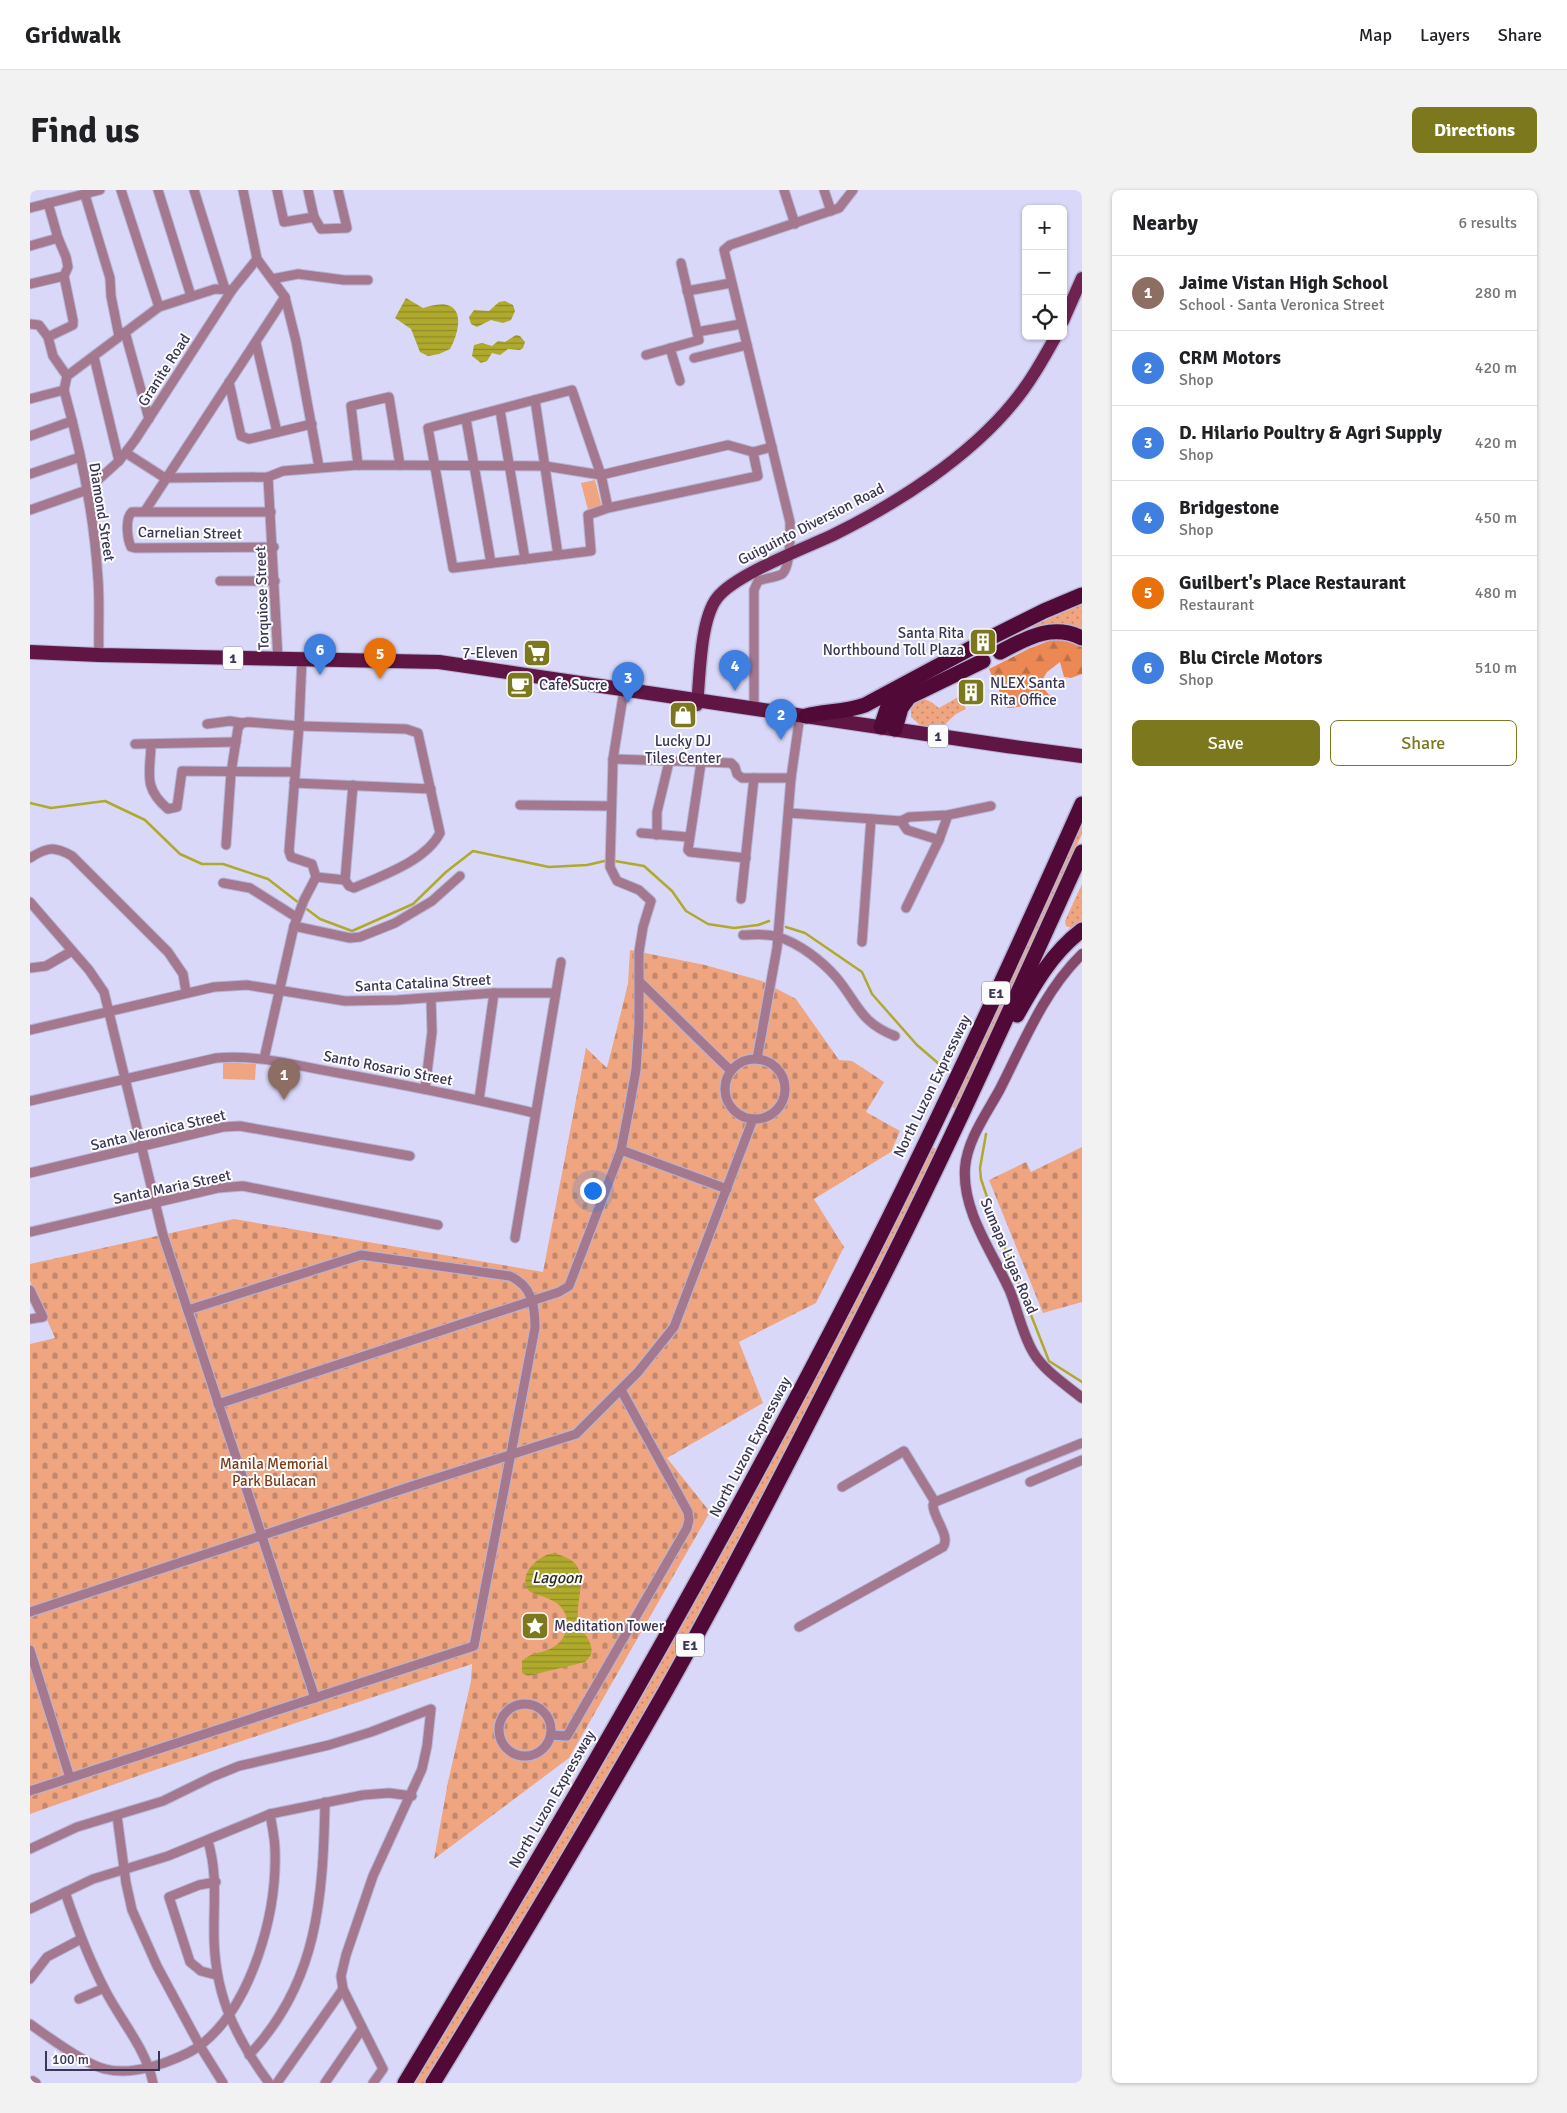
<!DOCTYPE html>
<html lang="en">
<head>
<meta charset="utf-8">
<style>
	:root { --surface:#fff; --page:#f2f2f2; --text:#202124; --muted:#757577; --line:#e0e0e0; --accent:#7c781e }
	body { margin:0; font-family:Signika,sans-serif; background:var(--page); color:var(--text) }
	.controls { position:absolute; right:15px; top:15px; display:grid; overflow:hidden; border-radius:8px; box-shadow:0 1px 4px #0004 }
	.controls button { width:45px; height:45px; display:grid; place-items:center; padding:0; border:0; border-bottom:1px solid var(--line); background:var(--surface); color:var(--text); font:25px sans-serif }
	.scale { position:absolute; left:15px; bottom:12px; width:115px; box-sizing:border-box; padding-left:5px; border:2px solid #393656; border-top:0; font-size:14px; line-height:18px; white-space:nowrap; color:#393656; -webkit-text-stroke:4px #fcfcfc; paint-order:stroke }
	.you { position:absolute; left:562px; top:1000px; width:18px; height:18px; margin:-12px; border:4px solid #fff; border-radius:50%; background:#1a73e8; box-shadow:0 0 0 8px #1a73e833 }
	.badge { display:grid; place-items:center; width:32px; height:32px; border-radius:50%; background:var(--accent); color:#fff; font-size:16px; font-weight:700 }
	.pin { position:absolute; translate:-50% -41px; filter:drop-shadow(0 1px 2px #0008) }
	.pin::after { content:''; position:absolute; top:26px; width:18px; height:15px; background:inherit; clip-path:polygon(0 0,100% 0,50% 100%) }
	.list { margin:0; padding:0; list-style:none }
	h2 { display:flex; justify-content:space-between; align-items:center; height:65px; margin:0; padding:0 20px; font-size:21px }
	h2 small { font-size:16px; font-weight:400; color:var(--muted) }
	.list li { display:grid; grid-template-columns:32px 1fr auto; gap:15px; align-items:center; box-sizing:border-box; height:75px; padding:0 20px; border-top:1px solid var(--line) }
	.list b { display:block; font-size:19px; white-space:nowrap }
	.list p { margin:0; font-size:16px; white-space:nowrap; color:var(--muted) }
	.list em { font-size:16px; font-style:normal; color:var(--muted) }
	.actions { display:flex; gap:10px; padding:15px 20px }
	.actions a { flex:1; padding:11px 0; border:1px solid var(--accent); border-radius:8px; text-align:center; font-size:18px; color:var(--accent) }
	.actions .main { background:var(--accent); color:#fff }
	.icon { flex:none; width:28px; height:28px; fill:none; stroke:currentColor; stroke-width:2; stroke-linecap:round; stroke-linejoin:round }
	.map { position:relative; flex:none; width:1052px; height:1893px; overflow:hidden; border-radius:8px }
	header { display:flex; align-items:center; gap:30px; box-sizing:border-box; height:70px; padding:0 25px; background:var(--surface); border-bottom:1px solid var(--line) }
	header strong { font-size:24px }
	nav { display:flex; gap:28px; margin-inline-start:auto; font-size:18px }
	.intro { display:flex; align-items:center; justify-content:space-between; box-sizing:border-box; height:120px; padding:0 30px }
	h1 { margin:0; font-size:35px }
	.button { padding:12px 22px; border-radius:8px; background:var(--accent); color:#fff; font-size:18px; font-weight:700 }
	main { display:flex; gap:30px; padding:0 30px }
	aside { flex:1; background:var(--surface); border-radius:8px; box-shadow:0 1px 4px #0004 }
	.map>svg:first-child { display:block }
</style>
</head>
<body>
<header>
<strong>Gridwalk</strong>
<nav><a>Map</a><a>Layers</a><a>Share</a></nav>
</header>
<div class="intro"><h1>Find us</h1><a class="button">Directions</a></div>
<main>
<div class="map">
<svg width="1052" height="1893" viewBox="0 0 1052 1893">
	<defs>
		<pattern id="grass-dots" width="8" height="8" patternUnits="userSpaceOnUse" patternTransform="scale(1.25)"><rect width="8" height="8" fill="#f0a581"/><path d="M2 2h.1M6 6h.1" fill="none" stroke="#c3876c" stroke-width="1.8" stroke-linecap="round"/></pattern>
		<pattern id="forest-firs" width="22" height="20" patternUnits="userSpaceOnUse" patternTransform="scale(1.25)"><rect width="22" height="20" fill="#ec8854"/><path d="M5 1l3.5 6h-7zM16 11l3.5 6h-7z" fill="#c07048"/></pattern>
		<pattern id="cemetery-stones" width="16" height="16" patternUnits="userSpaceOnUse" patternTransform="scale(1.25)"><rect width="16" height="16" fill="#f0a581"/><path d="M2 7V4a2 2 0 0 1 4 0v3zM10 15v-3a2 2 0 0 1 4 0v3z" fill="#c3876c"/></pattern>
		<pattern id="water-rules" width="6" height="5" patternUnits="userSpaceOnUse" patternTransform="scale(1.25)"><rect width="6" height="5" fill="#afa92c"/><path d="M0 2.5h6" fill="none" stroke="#8f8a28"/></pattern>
	</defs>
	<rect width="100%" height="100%" fill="#d9d8f8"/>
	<g fill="url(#grass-dots)">
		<path d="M1052,414V441C1034,436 1022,434 1004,437L1003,436Z"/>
		<path d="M930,506L936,519L926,524L910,539L892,537L881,527V518L883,511C895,506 900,511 909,518Z"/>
		<path d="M1052,627V644L926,919L918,914Z"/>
		<path d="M1052,694V737L1047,740L1036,736L1035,731Z"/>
		<path d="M899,955L906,959L810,1161L740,1300L632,1493L452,1805L395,1893H384C465,1760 545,1626 620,1489C715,1312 806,1133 899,955Z"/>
	</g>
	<path fill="url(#forest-firs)" d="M1024,449L1042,450L1052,457V484L1041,488L1034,487L1030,472L1017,482L1011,492L1015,500L1026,513L977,518L959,479L998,459Z"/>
	<g fill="url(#cemetery-stones)">
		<path d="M600,760L675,775L732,791L766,809L809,870L822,871L854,892L836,922L870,941L861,962L784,1009L814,1057L786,1113L709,1152L733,1213L637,1268L680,1322L539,1568L404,1669L418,1592L441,1491L442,1474L122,1581L0,1624V1154L25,1148L0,1091V1074L204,1029L513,1082L556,858L577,878L598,794Z"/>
		<path d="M1052,957V1112L1013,1123L959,990L996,972L1001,982Z"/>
	</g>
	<g fill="#f0a581">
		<path d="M565,290L572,317L558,320L551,293Z"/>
		<path d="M193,872L226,874L225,890L193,889Z"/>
	</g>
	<g fill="url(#water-rules)">
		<path d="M376,108L393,118C401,116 412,112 420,116C435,123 426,149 420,159L409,164L398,166L390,162L381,139L365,128Z"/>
		<path d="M475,111L483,115L485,121L481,130L473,133L461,130L447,137L441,134L439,127L444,120L459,121L469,112Z"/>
		<path d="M486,145L490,146L495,152L493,158L490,160L478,159L470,165L462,163L457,171L451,173L442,166L444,155L452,153L462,156L468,151L475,152Z"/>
		<path d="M519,1364C526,1363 531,1365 537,1368C561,1378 546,1409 548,1428C549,1442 573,1458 555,1472L498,1486L492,1483V1471C502,1462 509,1464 520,1459C538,1451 544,1428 528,1414C519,1407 508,1406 499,1401C488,1385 505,1369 519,1364Z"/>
	</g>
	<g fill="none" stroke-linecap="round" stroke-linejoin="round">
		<g stroke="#afa92c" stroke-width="2.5">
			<path d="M0,613L21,618L75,611L115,630L150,664L172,674H193L238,689L269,713"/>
			<path d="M274,717L290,729L322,741L383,714L416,682L443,661L519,677L557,675L579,670L614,676L642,701L656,721L678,734L704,738L728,735L739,731"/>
			<path d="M756,737L775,743L832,782L842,804L887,855L909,874"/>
			<path d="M956,944L950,978L951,989L969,1043L1019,1171L1052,1192"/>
		</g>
		<g stroke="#b6b4d4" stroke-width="11">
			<g id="minor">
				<path d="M91,0L129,117"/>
				<path d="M128,0L161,106"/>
				<path d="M164,0L195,99"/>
				<path d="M213,0L227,69L255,107L266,151L289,277"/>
				<path d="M247,0L254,32L284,27L291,39L317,38L308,0"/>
				<path d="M278,0L284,27"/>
				<path d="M754,0L765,34"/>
				<path d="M794,0L801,21"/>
				<path d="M55,5L80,88L81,106L89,146"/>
				<path d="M0,18L70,0"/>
				<path d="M0,56L28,48"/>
				<path d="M242,89L268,84L314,90H338"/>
				<path d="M0,94L34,86"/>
				<path d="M657,101L701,93"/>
				<path d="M0,134L9,135L18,147L23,166L37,186"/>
				<path d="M95,142L119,229"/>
				<path d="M667,142L711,134"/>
				<path d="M18,147L43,135V130L34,86L38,77L36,67L28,48L18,13"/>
				<path d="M226,153L247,242"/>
				<path d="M640,158L650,191"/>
				<path d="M616,165L669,150L651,73"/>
				<path d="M64,167L89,271"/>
				<path d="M664,168L717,155"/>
				<path d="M37,186L34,200C51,261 64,325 68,389C70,414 68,440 69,465"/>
				<path d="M37,186L129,117L185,99L202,100"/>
				<path d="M199,192L211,246L219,249L282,234"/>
				<path d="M0,209L34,200"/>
				<path d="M505,210L528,365"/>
				<path d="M470,220L495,369"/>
				<path d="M436,229L461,373"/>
				<path d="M0,246L42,231"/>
				<path d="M96,263L135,288"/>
				<path d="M328,275L321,216L359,207L370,275"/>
				<path d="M0,284L50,267"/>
				<path d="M238,287L248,469"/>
				<path d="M135,288L238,287L253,281L328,275L515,276L571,285L698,255L723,262L742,257"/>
				<path d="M578,318L571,285L542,200L398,238L423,378L561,361L558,325L578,318L728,286L723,262"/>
				<path d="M0,320L57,300L89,271L105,250L202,100L227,69"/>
				<path d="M115,321L255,107"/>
				<path d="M241,322H102C95,328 97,348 101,357L105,358L244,357"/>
				<path d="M190,391H245"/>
				<path d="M724,519V400L728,391C735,388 745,388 752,384C761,377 760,343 760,332L694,60L700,55L809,18L823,0"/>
				<path d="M177,534L200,531L212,533"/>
				<path d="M105,554L206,552"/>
				<path d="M121,555C120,584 113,598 138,619L147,617L152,581L264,582"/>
				<path d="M583,569L701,573L705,577L707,584L712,588H761"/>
				<path d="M671,573L658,660L660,662L716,668"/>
				<path d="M264,593L401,599"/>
				<path d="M490,615L581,616"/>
				<path d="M759,623L871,631L879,627L918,625L961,616"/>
				<path d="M871,631L877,640L909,650"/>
				<path d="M611,643L658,647"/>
				<path d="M627,645V622L639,572"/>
				<path d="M196,655L201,583L208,538L212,533L218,532L269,536L376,539L388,543L410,643C396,671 351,686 324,698L319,696L315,690L323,595"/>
				<path d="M0,668C17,657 24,656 42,666L138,762L153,784L156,802"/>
				<path d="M286,687L315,690"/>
				<path d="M193,693L220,698L266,727"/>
				<path d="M711,709L724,588"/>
				<path d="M0,712L59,780L74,802L133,1045L285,1508"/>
				<path d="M876,718L909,650L918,625"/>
				<path d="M264,736L320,748L330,747L365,733L402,711L430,686"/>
				<path d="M713,745C724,745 738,743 748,747C769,753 792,771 806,787C828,813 829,832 865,846"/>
				<path d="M832,752L841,629"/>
				<path d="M0,778L16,776L42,761"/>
				<path d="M610,792L701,881"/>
				<path d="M0,840L184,797L217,795L315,811L367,810L464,803H524"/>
				<circle cx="725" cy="899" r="30"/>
				<path d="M234,869L264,736L274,710L286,687L282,674L261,667L259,661L269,536L272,469"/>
				<path d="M727,869L747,758L761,588L770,525"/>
				<path d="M395,899L402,842L401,808"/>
				<path d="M449,910L464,803"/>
				<path d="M0,911L186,868C224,864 264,875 303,882C370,894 437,907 504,923"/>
				<path d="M591,960L697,999"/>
				<path d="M0,983L193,937L210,936L380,966"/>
				<path d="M0,1042L188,998L213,996L408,1035"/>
				<path d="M485,1048L531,772"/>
				<path d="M0,1100L13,1127L0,1129"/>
				<path d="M188,1214L529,1102L539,1096L591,960L599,919L606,880L609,834V762L613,737L621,711L609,700L587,691L580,677L583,569L594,500"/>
				<path d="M1000,1292L1052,1270"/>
				<path d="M812,1297L874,1261L905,1312"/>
				<path d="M0,1422L379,1297L546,1244L608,1182L644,1137L723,929"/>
				<path d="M769,1437L913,1357C921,1346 903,1328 903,1315L905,1312L1052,1253"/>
				<path d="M0,1460L40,1588"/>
				<circle cx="495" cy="1540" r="26"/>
				<path d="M521,1545L537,1546L657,1338L659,1330L658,1322L591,1200"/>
				<path d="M0,1601L444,1456L505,1138C505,1115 502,1096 480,1086L331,1065L158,1120"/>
				<path d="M87,1626L96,1693L102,1720L127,1776L170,1856L193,1893"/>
				<path d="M178,1651C187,1682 184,1707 184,1738C183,1801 203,1844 239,1893"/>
				<path d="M0,1659L47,1637L133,1611L182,1587L209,1576L299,1555L341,1542L401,1519L397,1556L392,1579L343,1686L316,1765L311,1786L313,1799L353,1879L343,1893"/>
				<path d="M186,1692L169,1695L139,1707L160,1772L171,1781L186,1785"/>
				<path d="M35,1702C46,1735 58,1767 74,1798C90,1830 116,1858 123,1893"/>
				<path d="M0,1719L63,1689L138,1666L240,1624L333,1605L359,1603L382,1606"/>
				<path d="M0,1789L17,1767L51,1749"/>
				<path d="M49,1809L74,1798"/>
				<path d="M0,1834C17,1846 56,1875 75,1879C95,1884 115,1879 134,1873C147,1868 161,1863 172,1854C222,1814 247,1724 245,1661C245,1649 242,1636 240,1624"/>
				<path d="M219,1865C288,1793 293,1707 295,1612"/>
				<path d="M1,1893L3,1891L6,1893"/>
				<path d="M247,1893L313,1799"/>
				<path d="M295,1893L332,1839"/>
			</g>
		</g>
		<g stroke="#b6b4d4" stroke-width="12">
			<path id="secondary" d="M1052,764C1014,801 994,852 970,899C957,923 937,950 935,978C932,1022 963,1063 980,1101C988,1121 992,1143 1003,1162C1014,1181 1035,1194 1052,1208"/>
		</g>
		<g stroke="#b6b4d4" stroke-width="15">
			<g id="primary">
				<path d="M1033,131L1052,88"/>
				<path d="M667,515C670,486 670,430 687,408C704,385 775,358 803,345C866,314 938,268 983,213C1000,193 1013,169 1026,146"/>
			</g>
		</g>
		<g stroke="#b6b4d4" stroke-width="16">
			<path id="trunk" d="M0,462L69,465L409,472L977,556L1052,566"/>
		</g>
		<g stroke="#b6b4d4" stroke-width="18">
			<g id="motorway">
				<path d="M962,447L1014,421L1052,405"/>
				<path d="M970,462C997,448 1022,433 1052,448"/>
				<path d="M776,526C795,521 816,522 835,515L945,456"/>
				<path d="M851,537L858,516L871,498"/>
				<path d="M865,539L871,518L879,507L953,471"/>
				<path d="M987,825C1005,793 1022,763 1052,740"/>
				<path d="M375,1893C531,1634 684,1371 822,1101C904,942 979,778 1052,614"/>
				<path d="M403,1893C482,1764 560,1633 635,1502C707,1374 774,1242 840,1112C916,964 983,813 1052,662"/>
			</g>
		</g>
		<use href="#minor" stroke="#a4788f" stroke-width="9"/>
		<use href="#secondary" stroke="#86486a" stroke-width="10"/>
		<use href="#primary" stroke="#6e2350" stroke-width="12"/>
		<use href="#trunk" stroke="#601644" stroke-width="14"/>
		<use href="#motorway" stroke="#510a38" stroke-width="15"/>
	</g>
	<defs>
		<g id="building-square" transform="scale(1.4375)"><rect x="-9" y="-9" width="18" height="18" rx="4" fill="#7c781e" stroke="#fcfcfc"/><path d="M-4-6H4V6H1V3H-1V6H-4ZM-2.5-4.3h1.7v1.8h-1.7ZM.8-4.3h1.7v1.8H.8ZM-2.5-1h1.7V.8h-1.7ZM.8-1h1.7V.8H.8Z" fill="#fff"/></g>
		<g id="supermarket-square" transform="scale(1.4375)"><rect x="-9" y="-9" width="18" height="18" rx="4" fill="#7c781e" stroke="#fcfcfc"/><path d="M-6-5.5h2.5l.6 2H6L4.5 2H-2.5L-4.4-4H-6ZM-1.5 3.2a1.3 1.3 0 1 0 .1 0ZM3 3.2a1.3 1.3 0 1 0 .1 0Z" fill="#fff"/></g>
		<g id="cafe-square" transform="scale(1.4375)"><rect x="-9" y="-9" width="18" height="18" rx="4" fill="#7c781e" stroke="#fcfcfc"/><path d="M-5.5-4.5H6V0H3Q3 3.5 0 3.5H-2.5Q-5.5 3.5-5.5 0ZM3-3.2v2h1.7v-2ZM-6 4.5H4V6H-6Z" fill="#fff"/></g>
		<g id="shop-square" transform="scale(1.4375)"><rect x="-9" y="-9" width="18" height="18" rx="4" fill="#7c781e" stroke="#fcfcfc"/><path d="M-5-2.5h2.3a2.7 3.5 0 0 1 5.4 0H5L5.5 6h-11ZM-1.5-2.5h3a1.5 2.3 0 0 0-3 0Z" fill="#fff"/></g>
		<g id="sight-square" transform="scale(1.4375)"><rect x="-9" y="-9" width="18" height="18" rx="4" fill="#7c781e" stroke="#fcfcfc"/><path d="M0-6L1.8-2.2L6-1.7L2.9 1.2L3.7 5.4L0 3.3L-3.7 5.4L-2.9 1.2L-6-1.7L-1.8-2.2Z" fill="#fff"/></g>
	</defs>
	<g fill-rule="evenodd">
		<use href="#building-square" x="953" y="452"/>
		<use href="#supermarket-square" x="507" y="463"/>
		<use href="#cafe-square" x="490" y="495"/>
		<use href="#building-square" x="941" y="502"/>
		<use href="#shop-square" x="653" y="525"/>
		<use href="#sight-square" x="505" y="1436"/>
	</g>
	<g text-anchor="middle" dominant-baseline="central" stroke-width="4" stroke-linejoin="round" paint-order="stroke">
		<g fill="#fcfcfc" stroke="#747188" stroke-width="1">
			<rect x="193" y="456.5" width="20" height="23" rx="4"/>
			<rect x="898" y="534.5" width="20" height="23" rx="4"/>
			<rect x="952" y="791.5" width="28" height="23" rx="4"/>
			<rect x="646" y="1443.5" width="28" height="23" rx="4"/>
		</g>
		<g font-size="14" font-weight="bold" fill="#393656">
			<text x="203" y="468">1</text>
			<text x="908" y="546">1</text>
			<text x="966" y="803">E1</text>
			<text x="660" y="1455">E1</text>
		</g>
		<g font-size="15" fill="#393656" stroke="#fcfcfc">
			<text transform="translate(134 180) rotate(-57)">Granite Road</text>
			<text transform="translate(72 322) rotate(81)">Diamond Street</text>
			<text transform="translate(781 334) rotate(-27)">Guiguinto Diversion Road</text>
			<text transform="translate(160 343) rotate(1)">Carnelian Street</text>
			<text transform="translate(232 408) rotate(-92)">Torquiose Street</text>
			<text transform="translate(393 793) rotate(-3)">Santa Catalina Street</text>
			<text transform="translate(358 878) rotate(11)">Santo Rosario Street</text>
			<text transform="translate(902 896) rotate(-64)">North Luzon Expressway</text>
			<text transform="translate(128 940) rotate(-13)">Santa Veronica Street</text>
			<text transform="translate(142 997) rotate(-12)">Santa Maria Street</text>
			<text transform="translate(979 1066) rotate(67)">Sumapa Ligas Road</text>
			<text transform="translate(720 1257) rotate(-62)">North Luzon Expressway</text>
			<text transform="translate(522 1609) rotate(-60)">North Luzon Expressway</text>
		</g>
		<g font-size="15" fill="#393656" stroke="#fcfcfc" text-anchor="start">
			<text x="934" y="443" text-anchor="end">Santa Rita<tspan x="934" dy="17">Northbound Toll Plaza</tspan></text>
			<text x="488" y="463" text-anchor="end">7-Eleven</text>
			<text x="960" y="493">NLEX Santa<tspan x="960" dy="17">Rita Office</tspan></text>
			<text x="509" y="495">Cafe Sucre</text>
			<text x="653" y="551" text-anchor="middle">Lucky DJ<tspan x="653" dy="17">Tiles Center</tspan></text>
			<text x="524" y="1436">Meditation Tower</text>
		</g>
		<g font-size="15" fill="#7c3c18" stroke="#fcfcfc">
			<text x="244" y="1274">Manila Memorial<tspan x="244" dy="17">Park Bulacan</tspan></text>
		</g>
		<g font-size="16" font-style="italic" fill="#2c2c17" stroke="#fcfcfc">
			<text x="527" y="1388">Lagoon</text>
		</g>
	</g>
</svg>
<div class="controls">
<button>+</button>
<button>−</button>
<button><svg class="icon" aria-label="locate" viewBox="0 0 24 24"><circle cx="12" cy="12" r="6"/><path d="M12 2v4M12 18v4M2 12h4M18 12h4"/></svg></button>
</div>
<div class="scale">100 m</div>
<div class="you"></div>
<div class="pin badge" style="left:254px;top:910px;background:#8d6e63">1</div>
<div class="pin badge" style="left:751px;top:550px;background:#3f7fe0">2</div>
<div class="pin badge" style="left:598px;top:513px;background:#3f7fe0">3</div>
<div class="pin badge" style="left:705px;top:501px;background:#3f7fe0">4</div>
<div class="pin badge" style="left:350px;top:489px;background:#e8710a">5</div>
<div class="pin badge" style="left:290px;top:485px;background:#3f7fe0">6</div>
</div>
<aside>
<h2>Nearby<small>6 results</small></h2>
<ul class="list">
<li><span class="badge" style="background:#8d6e63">1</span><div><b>Jaime Vistan High School</b><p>School · Santa Veronica Street</p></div><em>280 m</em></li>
<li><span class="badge" style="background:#3f7fe0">2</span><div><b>CRM Motors</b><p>Shop</p></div><em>420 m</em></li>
<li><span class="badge" style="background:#3f7fe0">3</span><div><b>D. Hilario Poultry &amp; Agri Supply</b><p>Shop</p></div><em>420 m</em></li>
<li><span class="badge" style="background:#3f7fe0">4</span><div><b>Bridgestone</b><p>Shop</p></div><em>450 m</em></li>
<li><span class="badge" style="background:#e8710a">5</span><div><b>Guilbert's Place Restaurant</b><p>Restaurant</p></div><em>480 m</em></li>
<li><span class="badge" style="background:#3f7fe0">6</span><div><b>Blu Circle Motors</b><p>Shop</p></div><em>510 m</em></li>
</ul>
<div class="actions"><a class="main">Save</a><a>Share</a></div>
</aside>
</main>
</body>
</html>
